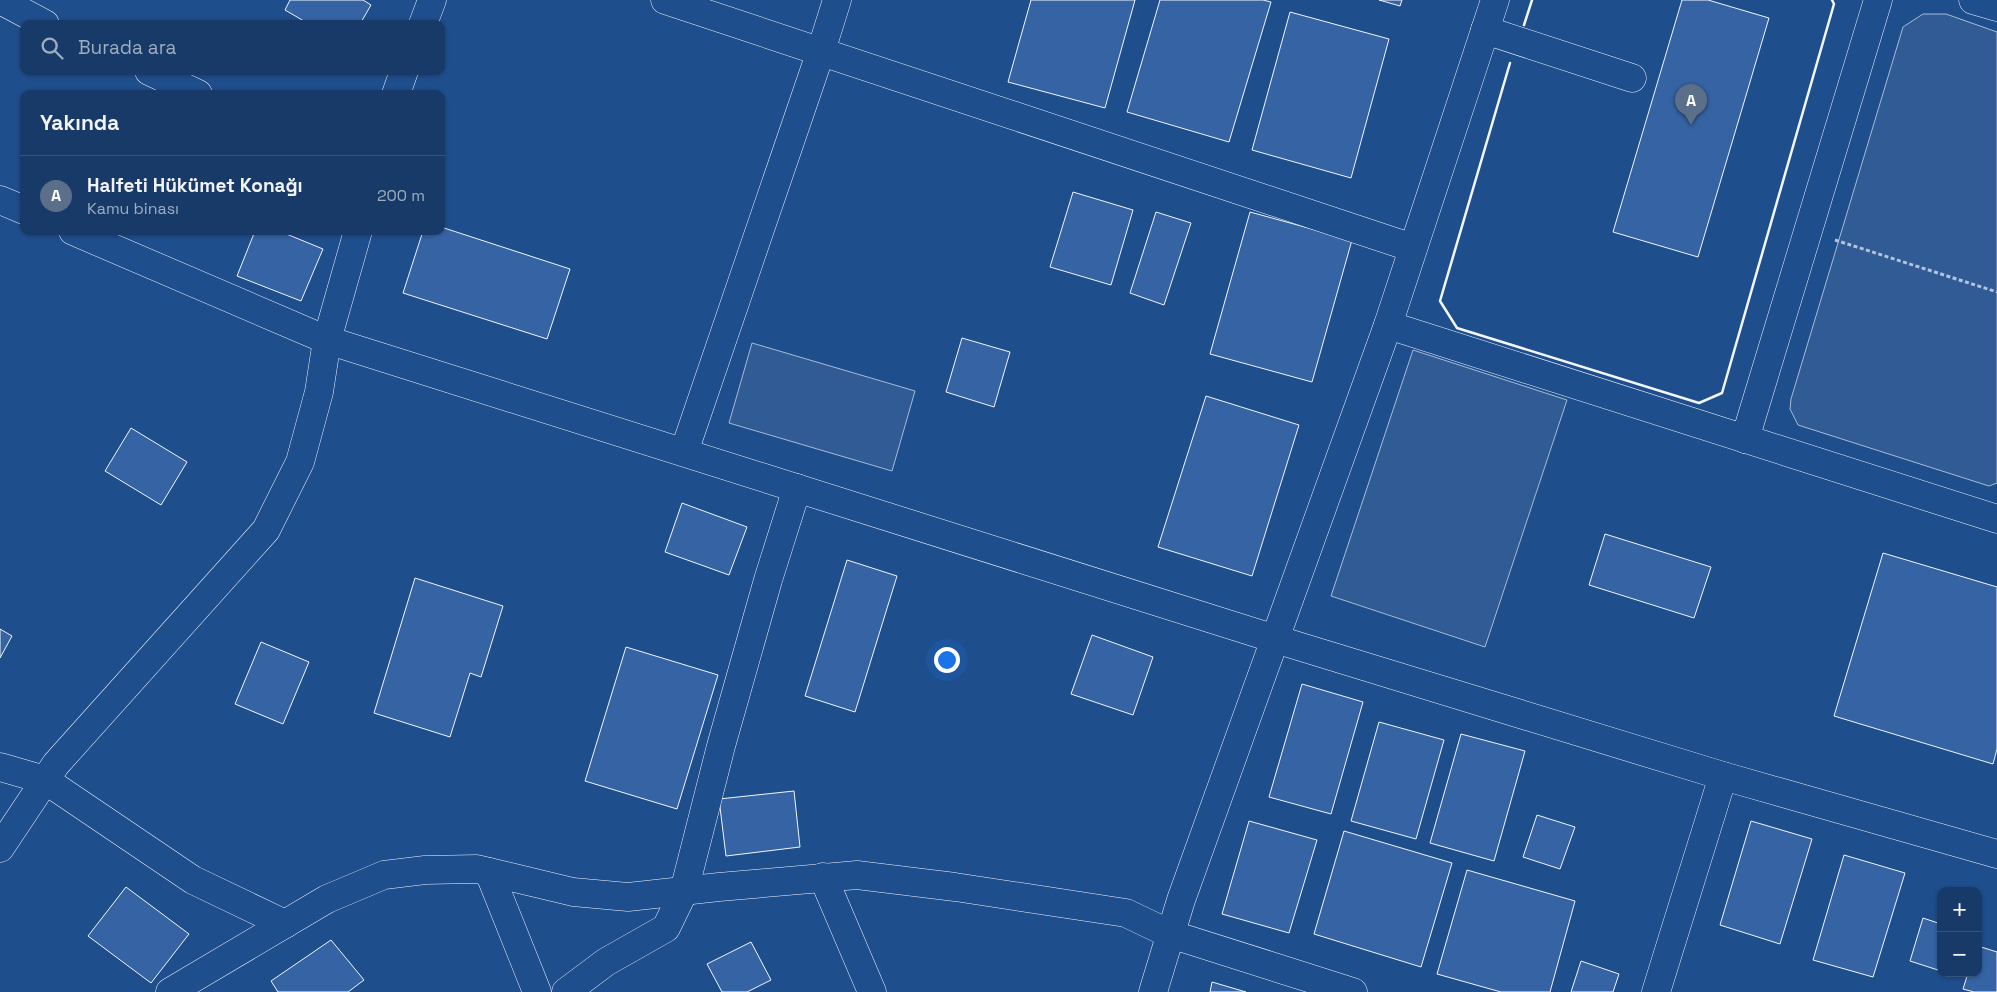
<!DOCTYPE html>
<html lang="tr">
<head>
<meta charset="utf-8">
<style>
	:root { --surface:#173a69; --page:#20416f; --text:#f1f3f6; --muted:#9eadc0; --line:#36547d; --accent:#ffb74d }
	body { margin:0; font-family:"Space Grotesk",sans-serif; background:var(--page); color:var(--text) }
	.controls { position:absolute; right:15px; bottom:15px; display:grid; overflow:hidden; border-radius:10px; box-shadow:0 1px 4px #0004 }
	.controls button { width:45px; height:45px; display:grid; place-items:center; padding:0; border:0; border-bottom:1px solid var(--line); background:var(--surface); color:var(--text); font:25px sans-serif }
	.you { position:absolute; left:946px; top:659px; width:18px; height:18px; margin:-12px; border:4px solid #fff; border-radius:50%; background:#1a73e8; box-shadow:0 0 0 8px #1a73e833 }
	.badge { display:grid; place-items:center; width:32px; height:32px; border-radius:50%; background:var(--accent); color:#fff; font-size:16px; font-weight:700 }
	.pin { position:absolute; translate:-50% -41px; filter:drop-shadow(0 1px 2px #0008) }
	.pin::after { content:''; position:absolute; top:26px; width:18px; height:15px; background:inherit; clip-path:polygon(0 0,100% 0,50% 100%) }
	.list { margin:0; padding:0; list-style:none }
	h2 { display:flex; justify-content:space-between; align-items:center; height:65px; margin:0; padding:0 20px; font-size:21px }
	h2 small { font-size:16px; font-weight:400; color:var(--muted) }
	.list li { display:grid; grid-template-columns:32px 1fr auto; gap:15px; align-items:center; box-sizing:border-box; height:80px; padding:0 20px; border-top:1px solid var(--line) }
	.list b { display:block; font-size:19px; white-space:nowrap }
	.list p { margin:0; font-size:16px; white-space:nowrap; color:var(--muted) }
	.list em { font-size:16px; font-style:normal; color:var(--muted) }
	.icon { flex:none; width:28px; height:28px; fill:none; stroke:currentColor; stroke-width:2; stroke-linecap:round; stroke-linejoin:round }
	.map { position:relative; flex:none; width:1997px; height:992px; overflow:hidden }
	.search { position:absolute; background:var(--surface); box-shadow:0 1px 4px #0004; left:20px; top:20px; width:425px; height:55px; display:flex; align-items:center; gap:12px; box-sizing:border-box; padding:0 18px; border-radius:10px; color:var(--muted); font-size:19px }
	.panel { position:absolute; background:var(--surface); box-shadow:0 1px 4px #0004; left:20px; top:90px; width:425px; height:145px; border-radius:10px }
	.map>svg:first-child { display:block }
</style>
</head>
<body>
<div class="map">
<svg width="1997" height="992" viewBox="0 0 1997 992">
	<rect width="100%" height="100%" fill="#1f4e8c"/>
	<g fill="#305b95" stroke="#a8bbd7">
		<path d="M1923,14H1946L1997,32V483L1989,486L1798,425L1790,409L1791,399L1903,27Z"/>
		<path d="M752,343L915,391L892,471L729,423Z"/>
		<path d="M1413,350L1567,400L1485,647L1331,596Z"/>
	</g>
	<g fill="#3563a3" stroke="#f2f6ff">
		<path d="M290,0H363L371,5L360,24H309L285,10Z"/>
		<path d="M1031,0H1135L1105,108L1008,82Z"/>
		<path d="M1160,0H1263L1271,2L1229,142L1127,112Z"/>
		<path d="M1379,0H1402L1400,6Z"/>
		<path d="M1682,0H1708L1769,18L1698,257L1613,232Z"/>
		<path d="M1290,12L1389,39L1351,178L1252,150Z"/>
		<path d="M1073,192L1133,210L1111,285L1050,267Z"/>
		<path d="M1156,212L1191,223L1164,305L1130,293Z"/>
		<path d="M1250,212L1352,240L1312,382L1210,354Z"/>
		<path d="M441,227L570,269L547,339L403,293L423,231H441Z"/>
		<path d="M255,231H279L323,249L301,301L237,276Z"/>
		<path d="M962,338L1010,352L994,407L946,392Z"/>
		<path d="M1206,396L1299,425L1252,576L1158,547Z"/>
		<path d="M131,428L187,462L161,505L105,471Z"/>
		<path d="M682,503L747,527L729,575L665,552Z"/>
		<path d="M1605,534L1711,567L1694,618L1589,585Z"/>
		<path d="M1883,553L1997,587V749L1993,764L1834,716Z"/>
		<path d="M847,560L897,576L855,712L805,696Z"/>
		<path d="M415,578L503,606L481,677L470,673L450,737L374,713Z"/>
		<path d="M0,629L12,636L0,658Z"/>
		<path d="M1092,635L1153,657L1133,715L1071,694Z"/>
		<path d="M261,642L309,662L283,724L235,704Z"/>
		<path d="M626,647L718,675L677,809L585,781Z"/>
		<path d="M1302,684L1363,702L1331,814L1269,797Z"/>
		<path d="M1379,722L1444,740L1416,839L1351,821Z"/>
		<path d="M1461,734L1525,751L1494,861L1430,843Z"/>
		<path d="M794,791L800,847L726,856L719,799Z"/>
		<path d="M1537,815L1575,827L1560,869L1523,857Z"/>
		<path d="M1249,821L1317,840L1289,933L1222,914Z"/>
		<path d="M1751,821L1812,839L1780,944L1720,925Z"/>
		<path d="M1344,831L1452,863L1421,967L1314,934Z"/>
		<path d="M1844,855L1905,873L1873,977L1813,960Z"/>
		<path d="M1467,870L1575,901L1550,992H1501L1437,974Z"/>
		<path d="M126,887L189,934L151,983L88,936Z"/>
		<path d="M1923,918L1941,924V971L1910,961Z"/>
		<path d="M331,940L364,980L348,992H278L271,981Z"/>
		<path d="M751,942L771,980L747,992H722L707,964Z"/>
		<path d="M1978,946L1997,952V992H1974L1963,989L1968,973H1978Z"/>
		<path d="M1581,961L1619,974L1613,992H1571Z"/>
		<path d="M1212,982L1246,992H1210Z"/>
	</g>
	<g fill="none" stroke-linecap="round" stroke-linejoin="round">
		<g stroke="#f2f6ff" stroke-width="29">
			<g id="minor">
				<path d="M0,0L45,24"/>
				<path d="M665,0L1413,248"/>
				<path d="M1973,0L1997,7"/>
				<path d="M423,24L432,0"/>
				<path d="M1485,30L1632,78"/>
				<path d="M149,71L198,94"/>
				<path d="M396,94L404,71"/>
				<path d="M0,200L24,210"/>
				<path d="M73,231L327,340L1275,639L1723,776L1997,854"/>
				<path d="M1388,325L1997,519"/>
				<path d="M1745,439L1878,0"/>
				<path d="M684,452L821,51L837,0"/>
				<path d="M0,767L45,780L193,880L285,924"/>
				<path d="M0,848L56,764L266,530L300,462L319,392L327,340L358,231"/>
				<path d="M489,872L537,992"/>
				<path d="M823,877L872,992"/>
				<path d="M170,992L327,899L384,875L425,870L477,869L573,892L628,897L719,887L857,875L955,887L1126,913L1170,934L1353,992"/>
				<path d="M566,992L606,962L666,928L684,891L721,746L768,580L797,488"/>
				<path d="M1153,992L1181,900L1388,325L1495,0"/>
				<path d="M1656,992L1723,776"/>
			</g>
		</g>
		<path stroke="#b3c4dc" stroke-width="3" stroke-dasharray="4 2.5" stroke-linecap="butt" d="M1835,240L1997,292"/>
		<use href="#minor" stroke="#1f4e8c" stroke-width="28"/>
		<g stroke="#f2f6ff" stroke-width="2.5">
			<path d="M1524,25L1532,0"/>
			<path d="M1510,63L1440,301L1457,328L1699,403L1722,393L1834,4L1832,0"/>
		</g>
	</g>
</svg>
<div class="controls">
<button>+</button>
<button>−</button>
</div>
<div class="you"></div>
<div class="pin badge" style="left:1691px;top:125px;background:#5c6f8a">A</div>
<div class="search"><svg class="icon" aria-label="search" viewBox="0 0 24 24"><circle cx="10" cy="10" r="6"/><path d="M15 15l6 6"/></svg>Burada ara</div>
<section class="panel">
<h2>Yakında<small></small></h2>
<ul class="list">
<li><span class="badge" style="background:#5c6f8a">A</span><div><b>Halfeti Hükümet Konağı</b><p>Kamu binası</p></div><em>200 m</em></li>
</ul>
</section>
</div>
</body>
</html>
